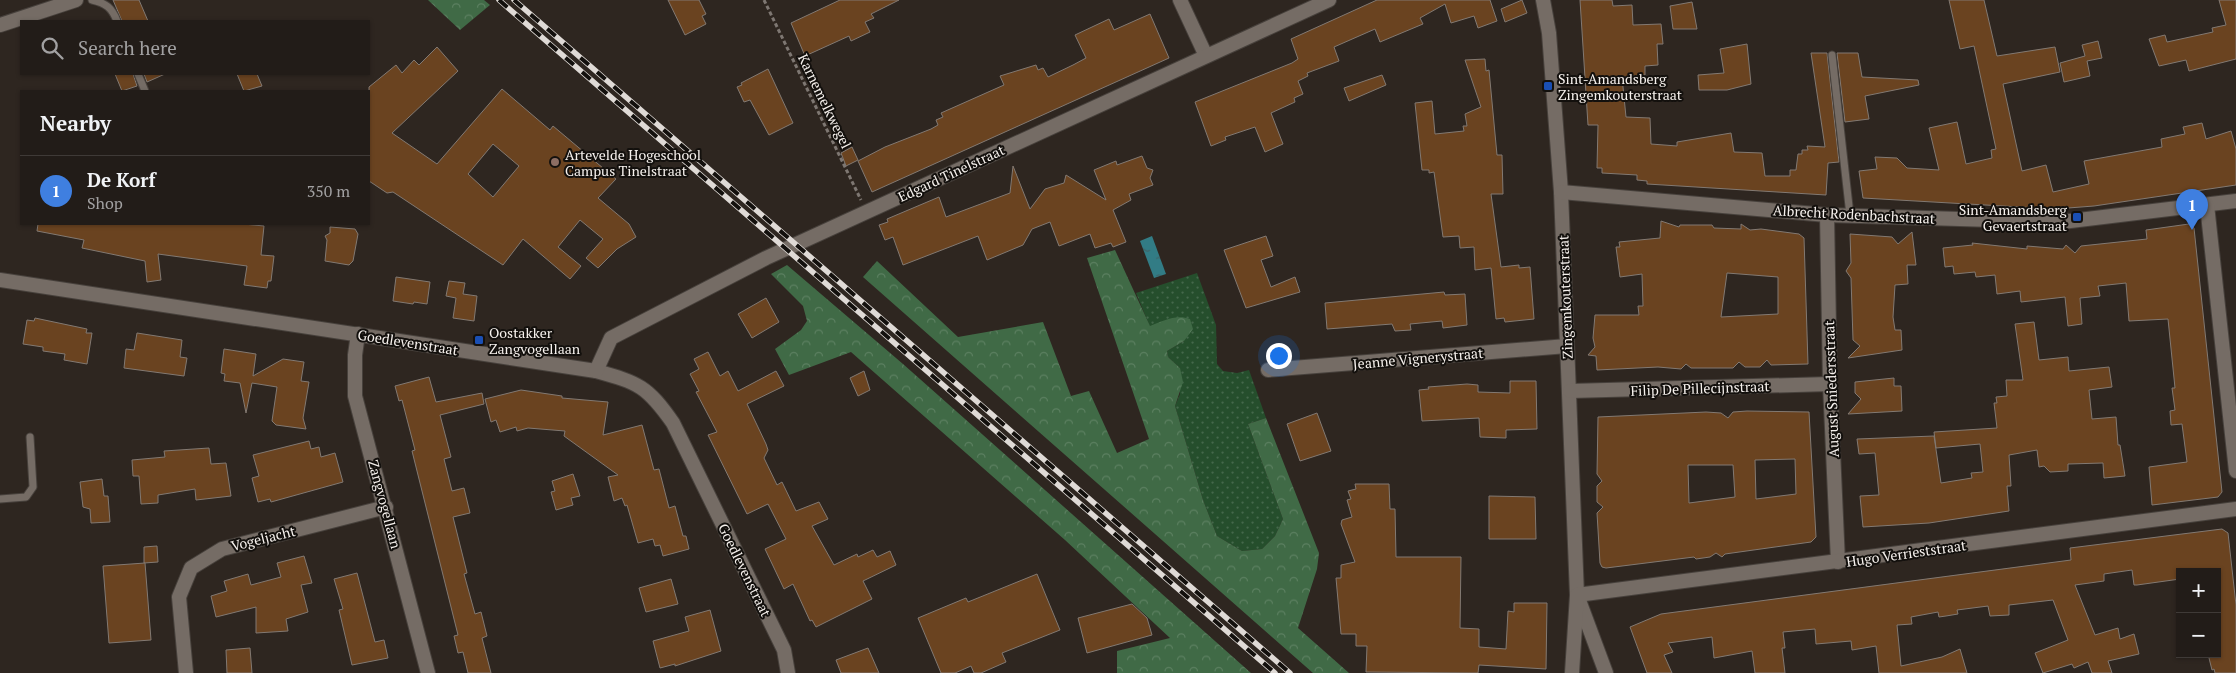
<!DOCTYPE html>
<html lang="en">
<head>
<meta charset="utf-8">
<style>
	:root { --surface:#221c18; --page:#2a2521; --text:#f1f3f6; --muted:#a2a1a2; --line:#3f3a37; --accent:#1a73e8 }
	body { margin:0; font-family:"PT Serif",serif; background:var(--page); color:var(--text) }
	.controls { position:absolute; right:15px; bottom:15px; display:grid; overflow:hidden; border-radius:0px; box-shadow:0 1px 4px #0004 }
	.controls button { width:45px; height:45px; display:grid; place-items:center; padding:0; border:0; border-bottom:1px solid var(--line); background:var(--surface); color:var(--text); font:25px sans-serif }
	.you { position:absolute; left:1278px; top:355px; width:18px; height:18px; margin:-12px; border:4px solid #fff; border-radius:50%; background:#1a73e8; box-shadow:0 0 0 8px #1a73e833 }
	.badge { display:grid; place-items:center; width:32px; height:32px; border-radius:50%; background:var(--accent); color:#fff; font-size:16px; font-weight:700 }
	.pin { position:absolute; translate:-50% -41px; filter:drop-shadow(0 1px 2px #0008) }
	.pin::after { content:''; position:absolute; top:26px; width:18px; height:15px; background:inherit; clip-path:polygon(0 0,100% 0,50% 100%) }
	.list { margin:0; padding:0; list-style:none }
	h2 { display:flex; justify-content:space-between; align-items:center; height:65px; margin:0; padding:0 20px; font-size:21px }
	h2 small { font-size:16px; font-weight:400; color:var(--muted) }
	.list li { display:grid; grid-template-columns:32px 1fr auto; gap:15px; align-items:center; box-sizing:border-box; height:70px; padding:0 20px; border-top:1px solid var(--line) }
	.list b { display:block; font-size:19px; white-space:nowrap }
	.list p { margin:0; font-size:16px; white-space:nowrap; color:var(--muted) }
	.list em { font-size:16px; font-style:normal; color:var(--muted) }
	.icon { flex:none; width:28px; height:28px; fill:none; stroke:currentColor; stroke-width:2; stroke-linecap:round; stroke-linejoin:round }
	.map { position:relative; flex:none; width:2236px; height:673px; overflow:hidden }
	.search { position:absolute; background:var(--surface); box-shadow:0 1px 4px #0004; left:20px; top:20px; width:350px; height:55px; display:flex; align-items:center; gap:12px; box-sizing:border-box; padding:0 18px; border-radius:0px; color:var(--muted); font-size:19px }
	.panel { position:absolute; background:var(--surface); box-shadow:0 1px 4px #0004; left:20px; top:90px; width:350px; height:135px; border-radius:0px }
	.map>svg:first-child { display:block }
</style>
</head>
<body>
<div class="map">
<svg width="2236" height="673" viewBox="0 0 2236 673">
	<defs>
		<pattern id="grass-dots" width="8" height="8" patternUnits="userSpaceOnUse" patternTransform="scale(1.25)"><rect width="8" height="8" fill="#254e2c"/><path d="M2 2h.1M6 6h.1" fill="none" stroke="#45684b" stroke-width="1.8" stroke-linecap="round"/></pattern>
		<pattern id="forest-crowns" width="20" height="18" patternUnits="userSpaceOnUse" patternTransform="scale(1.25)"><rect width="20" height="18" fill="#406a46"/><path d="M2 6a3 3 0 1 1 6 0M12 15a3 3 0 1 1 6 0" fill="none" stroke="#5c8061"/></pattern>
		<pattern id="water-ripples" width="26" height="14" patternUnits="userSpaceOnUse" patternTransform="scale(1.25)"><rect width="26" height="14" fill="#327c85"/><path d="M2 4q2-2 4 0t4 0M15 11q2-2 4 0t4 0" fill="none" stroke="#3e6266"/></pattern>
	</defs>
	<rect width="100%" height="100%" fill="#2e2620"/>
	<path fill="url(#grass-dots)" d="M1197,273L1216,325L1217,364L1223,371L1237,373L1249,370L1266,418L1248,424L1283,519L1275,536L1262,549L1242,551L1217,536L1203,500L1175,406L1180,394V368L1168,357L1167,351L1184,341L1150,327L1136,293Z"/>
	<g fill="url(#forest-crowns)">
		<path d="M428,0H484L490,5L460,30Z"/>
		<path d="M1115,250L1150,326C1163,321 1176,314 1190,319L1193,329L1184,341L1167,351L1168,357L1180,368L1183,382L1175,406L1203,500L1217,536L1242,551L1262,549L1275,536L1283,519L1248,424L1266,418L1319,553L1317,569L1298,628L1349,673H1313L863,277L877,261L958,337L1043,322L1071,396L1089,391L1117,453L1149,439L1087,258Z"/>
		<path d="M787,265L903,364L1251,673H1117V651L1170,638L1065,540L851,352L789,375L775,349L801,330L807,321L803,306L771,274Z"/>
	</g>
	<path fill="url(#water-ripples)" d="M1152,236L1166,274L1154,278L1140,241Z"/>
	<g fill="#6a4320" stroke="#827972" fill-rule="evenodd">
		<path d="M113,0H139L148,21H122Z"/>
		<path d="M668,0H699L706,14L702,16L706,24L685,35Z"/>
		<path d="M840,0H899L871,14L874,18L865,22L870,32L851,41L849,36L805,56L791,23Z"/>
		<path d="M1377,0H1490L1497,21L1478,28L1474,16L1451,23L1445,4L1420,18L1423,24L1380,42L1375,29L1334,47L1339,61L1307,73L1308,76L1298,81L1303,94L1294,98L1295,102L1271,113L1283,144L1265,152L1255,127L1225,137L1226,140L1211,146L1195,102L1292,63L1298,59L1291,39Z"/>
		<path d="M1522,0L1527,13L1505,22L1501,9Z"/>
		<path d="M1580,0H1612L1613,6L1632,5L1633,25L1661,24L1663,44H1657L1658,65L1645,66V75L1622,77L1626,117L1650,118L1651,144L1677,146V142L1731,133L1734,152L1762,153L1765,176H1790V170H1796L1798,154H1802V150H1808L1807,146L1825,147L1811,53H1827L1839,162L1828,163L1826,195L1647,184V181L1637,180V175L1602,173V168H1597L1598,125H1588Z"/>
		<path d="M1949,0H1984L1997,56L2055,47L2060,72L2003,84L2022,171L2046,165L2053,192L2089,184L2084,161L2162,147L2161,139L2185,134L2183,127L2202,123L2206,139L2231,131L2236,149V185L2094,206L2055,209L1863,198L1859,171L1877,169L1875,157L1897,158L1907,168L1939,170L1929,128L1957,122L1966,164L1992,158L1991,150L1996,149L1974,46L1960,49Z"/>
		<path d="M2219,0H2236V59L2189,71L2186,60L2159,66L2149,39L2165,35L2167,42L2213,32L2212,28L2226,25Z"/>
		<path d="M1692,2L1697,29H1673L1670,6Z"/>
		<path d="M1150,14L1169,58L872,192L858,161L885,147L931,129L938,125L936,120L943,117L941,113L1004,85L1000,76L1036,65L1038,70L1043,68L1048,77L1073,65L1086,58L1075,35L1109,19L1114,30Z"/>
		<path d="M2098,41L2102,58L2087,61L2090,76L2064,82L2060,63L2085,56L2082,45Z"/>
		<path d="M1747,44L1751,84L1727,90H1699L1698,75L1724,73L1720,49Z"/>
		<path d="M437,47L458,71L392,133L437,164L502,89L550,130L553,126L616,179L598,198L629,224L636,237L617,249L598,268L586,258L603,239L580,220L558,247L581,266L570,279L523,239L503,265L393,192L387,193L369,181V87L396,65L402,73L414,60L419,65ZM493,144L519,166L493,197L468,174Z"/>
		<path d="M1837,53H1858L1862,77L1918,80L1919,85L1865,96L1869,119L1845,122Z"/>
		<path d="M1485,59L1486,71L1489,70L1497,155H1502L1503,194H1491L1501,267L1519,265V268L1530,267L1534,319L1505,322L1504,318L1496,319L1491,268L1475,270L1474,247L1460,248L1459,236L1443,237L1434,172L1429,173V170H1422L1415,103L1432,101L1435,134L1464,131L1463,126H1467L1465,114L1481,107L1465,60Z"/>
		<path d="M768,69L793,123L769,135L750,100L744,102L737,87L742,85L741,83Z"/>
		<path d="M115,74H133L137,86L122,91Z"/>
		<path d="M144,74H165L147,82Z"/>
		<path d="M237,74H257L262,86L244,91Z"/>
		<path d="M1382,75L1386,85L1349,101L1344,88Z"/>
		<path d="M852,147L858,160L846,166L841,153Z"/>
		<path d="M1142,156L1147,168L1153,170L1150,178L1153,185L1129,194L1131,200L1113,210L1126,242L1113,247L1111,243L1095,248L1090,234L1059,246L1050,222L1032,229L1023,245L987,260L978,236L903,265L893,237L885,240L879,225L888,222L887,219L939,197L946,217L1010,193L1013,166L1030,209L1045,189L1064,183L1066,175L1106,200L1094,170L1116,161L1117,165Z"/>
		<path d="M1661,221L1679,227L1680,225H1712L1714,228L1741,229V224L1750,230L1761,229L1799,234L1804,238L1808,364L1771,365L1767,360L1760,367H1745L1739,362L1733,368H1691L1686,364L1681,369L1658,367L1597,370L1596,356L1588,355L1595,347L1593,338L1595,315H1639L1638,306H1643L1642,274L1620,277L1616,247H1620L1619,242L1660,238ZM1727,273L1778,277V314L1721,317Z"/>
		<path d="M38,224H243L264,226L261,255L274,256L271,281H268L267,288L244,285L247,266L158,254L161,280L147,282L145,261L82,248L84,240L37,231Z"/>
		<path d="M2189,224L2194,228L2222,492L2218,497L2152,505L2149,467L2187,462L2182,424L2171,425L2170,411L2175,410L2172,388H2175L2168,319L2129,321L2126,283L2098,286L2100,296L2080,298L2082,324L2068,326L2065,297L2021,302L2020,291L1997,294L1995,275L1976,277L1975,272L1954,274L1953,266L1945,267L1943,248L1973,245L1972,243L2027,249V246L2063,249L2066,245L2075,253L2081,246L2147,239L2146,230Z"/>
		<path d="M330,227L355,229L358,234L353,261L349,265L325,261L327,240L325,236L330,233Z"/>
		<path d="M1912,232L1916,265H1907L1908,284L1895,285L1893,317L1895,330H1901L1902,350L1848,358L1860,346L1853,340L1851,278L1846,271L1851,263L1850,234L1892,237L1898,244Z"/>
		<path d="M1266,236L1273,256L1261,260L1271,287L1295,277L1300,292L1246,308L1224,250Z"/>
		<path d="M396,277L430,282L427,304L414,302L413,304L393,301Z"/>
		<path d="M449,281L465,283L463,294L477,296L474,321L453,318L456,298L446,296Z"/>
		<path d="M1444,292L1445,295L1465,294L1467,325L1443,328L1442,321L1410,324L1411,330L1395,331L1392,324L1327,329L1325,303Z"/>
		<path d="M766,298L779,322L752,338L738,314Z"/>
		<path d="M35,318L87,329L86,333H92L87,364L64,360L65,354L43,351V347L23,344L27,320L34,321Z"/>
		<path d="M2034,322L2039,360L2068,357L2069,371L2109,367L2112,387L2089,390L2092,419L2116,417L2118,445H2120L2125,476L2104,478L2103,463L2068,464V471L2050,472L2044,466L2039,467L2037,450L2009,455L2011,486H2007L2009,511L1929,523L1863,527L1860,496L1879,495L1875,453L1859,454L1857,439L1934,436L1941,483L1972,478L1971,473L1983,472L1980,444L1936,448L1934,432L1997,428L1994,403H1997L1996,397L2007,396L2006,380H2023L2015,324Z"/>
		<path d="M137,333L182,340L180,357L187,358L184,376L124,368L126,349L134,350Z"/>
		<path d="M224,349L256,354L253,376L283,359L304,362L301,381L309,382L303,418L306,429L276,425L272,421L277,387L252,383L246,413L240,383L224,381L225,374L221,373Z"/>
		<path d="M708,352L720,376L728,371L738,391L776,371L784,386L747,404L766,444L768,450L764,458L777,485L782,482L796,511L819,502L828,519L812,526L834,565L857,554L858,557L873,550L877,557L890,551L896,565L863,581L872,599L816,627L812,620L810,621L793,584L784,589L765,549L786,539L768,504L747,514L708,435L717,432L696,392L699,391L690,374L699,369L694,359Z"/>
		<path d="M864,371L870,390L858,396L850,378Z"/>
		<path d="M429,377L436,402L482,393L484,404L440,415L451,457L444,459L452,491L464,488L470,513L453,517L467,573L464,574L475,614L481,612L487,636L482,638L491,673H468L463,652L458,653L454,636L458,635L412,451L415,450L402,400L399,401L395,386Z"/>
		<path d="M1894,378V386H1901L1902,411L1848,414L1861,399L1855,393V382Z"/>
		<path d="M1510,381H1536L1537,429L1506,430V438L1480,437L1479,418L1422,421L1419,390L1429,389L1428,387L1467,384L1478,385V392L1510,393Z"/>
		<path d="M521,390L562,396V398L608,402L603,435L642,425L654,470L659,469L669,508L675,506L683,536H686L689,549L663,556L660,545L655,546L653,539L638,543L627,505L625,506L622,498L614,501L608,477L618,475L564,436L565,431L528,428L517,431L516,427L500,432L496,420L491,422L485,399Z"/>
		<path d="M1747,411L1809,412L1816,537L1811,542L1725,554L1722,557L1716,553L1710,557L1696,559L1694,557L1606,568L1602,567L1600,563L1597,513L1603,507L1597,502V486L1602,481L1597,474L1598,417L1706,412L1721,413L1728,418L1733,412ZM1795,459L1796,494L1756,499L1755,460ZM1688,465H1733L1735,497L1689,503Z"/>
		<path d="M1317,413L1331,451L1300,461L1287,424Z"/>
		<path d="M309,441L311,449L319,447L321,457L335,453L343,482L271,502L270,499L258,502L252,478L259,476L253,455Z"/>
		<path d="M209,448L211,464L226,463L231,496L196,500L195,489L158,495V503L141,504L139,476H133L132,460L165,457L164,451Z"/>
		<path d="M573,474L580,496L571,498L573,505L556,510L551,492L555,491L552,481Z"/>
		<path d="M102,479L104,496H108L110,522L91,523L90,509L83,507L80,482Z"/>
		<path d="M1355,484H1389L1390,509H1395L1396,557H1461L1460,628L1479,629V647L1506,649L1508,611L1514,612V603H1547L1546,669L1479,665L1478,673L1366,672L1367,646H1356V634H1341L1336,578H1341V565L1355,562L1341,524L1342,520L1352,517L1347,500L1351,499L1348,491L1356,489Z"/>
		<path d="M1489,496L1535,497L1536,539H1489Z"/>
		<path d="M2222,529L2228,533L2236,605V673H2215L2214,669L2212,670L2208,654H2217V572H2180V579L2137,585H2134L2132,570L2104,574V581L2075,585L2095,635L2118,628L2120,639L2134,634L2139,654L2108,661L2112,673H2092L2088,662L2074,668L2072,664L2043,673L2035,653L2068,640L2053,600L2009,605V615L1990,616L1988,606L1957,610L1958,614L1946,616L1939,617L1938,612L1911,617L1912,624L1897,625L1901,666L1942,657L1960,649L1967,673H1879L1876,646L1852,650L1851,641L1816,644L1815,629L1783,632L1785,648H1782L1785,673H1755L1752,651L1714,658L1712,637L1668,643L1673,652L1664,655L1672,673H1647L1630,627L1661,614L2071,560L2070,548Z"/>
		<path d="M157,546L158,562L144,563V547Z"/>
		<path d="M304,556L312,583L301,585L308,612L286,619L288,631L256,633V607L216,617L211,596L227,591L224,581L248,574L251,585L281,577L277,563Z"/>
		<path d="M145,563L151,640L109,643L103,566Z"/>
		<path d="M357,573L375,642L384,640L388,658L352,665L339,610L343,609L334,579Z"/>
		<path d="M1037,574L1060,630L1002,653L1006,662L981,673H974L971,666L955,673H941L918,618L966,598L968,602Z"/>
		<path d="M671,579L678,604L646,612L639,588Z"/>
		<path d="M1132,604L1147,618L1152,635L1087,653L1078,618Z"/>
		<path d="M710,610L721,651L675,666V664L660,668L653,641L689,631L685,617Z"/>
		<path d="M250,648L252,673H227L226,650Z"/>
		<path d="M868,648L879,673H841L836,660Z"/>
	</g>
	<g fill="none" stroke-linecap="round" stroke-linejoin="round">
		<g stroke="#47413c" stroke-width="9">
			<g id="lane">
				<path d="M92,0C106,3 112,8 117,21"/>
				<path d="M1832,55L1850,215"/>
				<path d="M138,74L145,91"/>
				<path d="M0,499L26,497L33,487L30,437"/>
			</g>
		</g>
		<g stroke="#47413c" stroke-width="16">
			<g id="street">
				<path d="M1180,0L1206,56"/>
				<path d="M1543,0L1549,33L1561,192L1577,595L1606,673"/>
				<path d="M0,25L76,0"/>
				<path d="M1561,192L1827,215L2062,222L2236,201"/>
				<path d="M2207,205L2236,471"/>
				<path d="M1827,215L1830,384L1838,562"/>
				<path d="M0,280L596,371C639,383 647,386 673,423L784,650L788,673"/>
				<path d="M358,334L355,355V396L428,673"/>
				<path d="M1268,370L1567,346"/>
				<path d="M596,371L611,338L766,258L1329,0"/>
				<path d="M1570,391L1830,384"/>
				<path d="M186,673L179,597L191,568L222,549L386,507"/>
				<path d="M1572,673L1577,595L2236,509"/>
			</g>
		</g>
		<path stroke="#7e7772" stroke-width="3" stroke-dasharray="4 2.5" stroke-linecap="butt" d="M764,0L861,200"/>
		<use href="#lane" stroke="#756c65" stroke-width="7"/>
		<use href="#street" stroke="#756c65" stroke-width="14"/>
		<g stroke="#dfdad6" stroke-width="5.5">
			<g id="rail">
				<path d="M499,0L1275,673"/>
				<path d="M514,0L1290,673"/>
			</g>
		</g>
		<use href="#rail" stroke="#13100d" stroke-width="4" stroke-dasharray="11" stroke-linecap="butt"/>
	</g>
	<g fill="#1a4fb4" stroke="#13100d" stroke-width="2">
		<rect x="1543" y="81" width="10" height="10" rx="2.5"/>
		<rect x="2072" y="212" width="10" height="10" rx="2.5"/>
		<rect x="474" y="335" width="10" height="10" rx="2.5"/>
	</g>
	<circle fill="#8d6e63" stroke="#13100d" stroke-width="2" cx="555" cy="162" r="5"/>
	<g text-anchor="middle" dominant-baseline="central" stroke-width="4" stroke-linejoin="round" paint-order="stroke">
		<g font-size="14" fill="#f6f1ed" stroke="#13100d" text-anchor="start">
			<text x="1558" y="78">Sint-Amandsberg<tspan x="1558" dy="16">Zingemkouterstraat</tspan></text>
			<text x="565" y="154">Artevelde Hogeschool<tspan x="565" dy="16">Campus Tinelstraat</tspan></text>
			<text x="2067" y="209" text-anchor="end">Sint-Amandsberg<tspan x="2067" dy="16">Gevaertstraat</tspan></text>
			<text x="489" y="332">Oostakker<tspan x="489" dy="16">Zangvogellaan</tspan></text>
		</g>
		<g font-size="14" fill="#f6f1ed" stroke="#13100d">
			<text transform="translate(825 101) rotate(64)">Karnemelkwegel</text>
			<text transform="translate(951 173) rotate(-25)">Edgard Tinelstraat</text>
			<text transform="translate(1854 214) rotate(3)">Albrecht Rodenbachstraat</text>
			<text transform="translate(1565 297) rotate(-92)">Zingemkouterstraat</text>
			<text transform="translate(408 342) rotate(9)">Goedlevenstraat</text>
			<text transform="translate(1418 358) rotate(-5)">Jeanne Vignerystraat</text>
			<text transform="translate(1700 388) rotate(-2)">Filip De Pillecijnstraat</text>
			<text transform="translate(1831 389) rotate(-92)">August Sniedersstraat</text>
			<text transform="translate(385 504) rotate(75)">Zangvogellaan</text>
			<text transform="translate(263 538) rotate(-14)">Vogeljacht</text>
			<text transform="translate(1906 553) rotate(-8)">Hugo Verrieststraat</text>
			<text transform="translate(745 570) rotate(64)">Goedlevenstraat</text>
		</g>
	</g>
</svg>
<div class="controls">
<button>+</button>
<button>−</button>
</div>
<div class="you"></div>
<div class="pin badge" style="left:2192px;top:230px;background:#3f7fe0">1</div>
<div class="search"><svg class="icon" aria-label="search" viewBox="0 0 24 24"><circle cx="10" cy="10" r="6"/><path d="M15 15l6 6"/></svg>Search here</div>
<section class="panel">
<h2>Nearby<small></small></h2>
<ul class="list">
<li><span class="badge" style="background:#3f7fe0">1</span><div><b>De Korf</b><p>Shop</p></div><em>350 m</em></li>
</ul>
</section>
</div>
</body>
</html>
